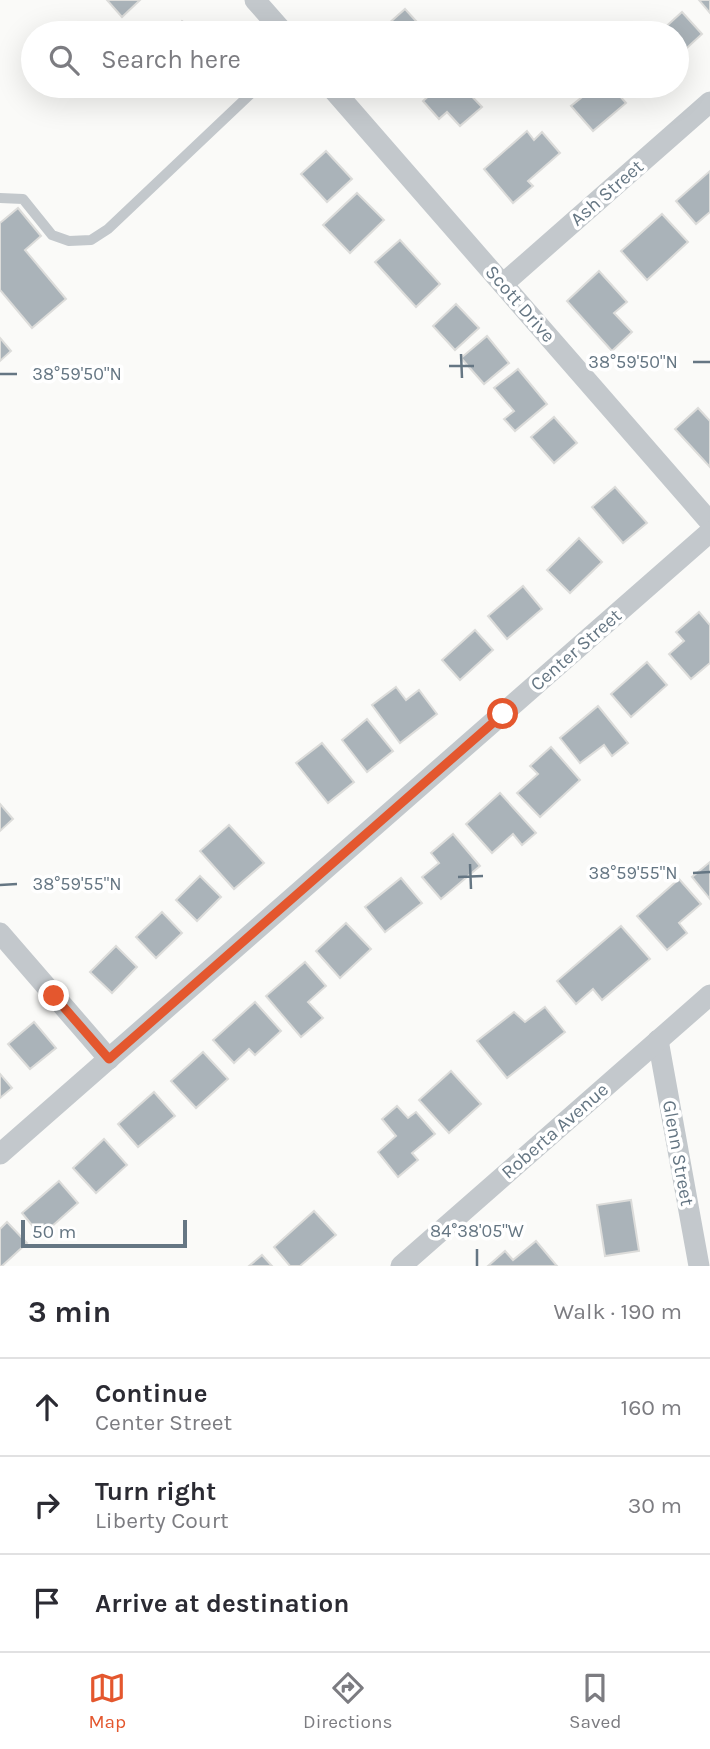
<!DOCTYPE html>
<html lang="en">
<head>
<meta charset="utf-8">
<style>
	:root { --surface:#fff; --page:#f2f2f3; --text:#2b2b33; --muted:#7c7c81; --line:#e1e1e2; --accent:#e4572e }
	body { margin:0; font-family:Karla,sans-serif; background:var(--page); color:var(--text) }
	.scale { position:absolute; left:21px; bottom:18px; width:166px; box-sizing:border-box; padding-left:7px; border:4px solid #657683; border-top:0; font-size:19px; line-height:24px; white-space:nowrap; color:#657683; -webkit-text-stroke:5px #fff; paint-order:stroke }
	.stop { position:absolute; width:21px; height:21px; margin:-16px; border:5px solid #e4572e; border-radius:50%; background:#fff }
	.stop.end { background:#e4572e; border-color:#fff; box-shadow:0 2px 7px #0008 }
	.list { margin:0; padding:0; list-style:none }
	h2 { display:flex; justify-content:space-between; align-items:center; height:91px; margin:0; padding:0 28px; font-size:30px }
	h2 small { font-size:23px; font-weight:400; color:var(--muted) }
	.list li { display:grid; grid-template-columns:46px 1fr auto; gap:21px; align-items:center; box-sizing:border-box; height:98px; padding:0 28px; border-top:2px solid var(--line) }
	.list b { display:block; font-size:26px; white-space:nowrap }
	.list p { margin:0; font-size:23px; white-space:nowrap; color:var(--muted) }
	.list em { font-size:23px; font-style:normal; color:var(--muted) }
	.icon { flex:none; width:38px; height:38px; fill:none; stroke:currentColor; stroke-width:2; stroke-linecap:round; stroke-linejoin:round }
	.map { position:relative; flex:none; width:710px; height:1266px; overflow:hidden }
	.search { position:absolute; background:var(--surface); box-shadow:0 7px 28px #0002; left:21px; right:21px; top:21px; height:77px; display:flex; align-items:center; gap:18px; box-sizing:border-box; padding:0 24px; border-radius:38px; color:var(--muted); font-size:26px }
	.sheet { height:385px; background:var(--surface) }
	nav { display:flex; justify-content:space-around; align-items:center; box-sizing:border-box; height:98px; border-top:2px solid var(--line); background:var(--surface); font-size:19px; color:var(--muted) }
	nav a { display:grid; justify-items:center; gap:4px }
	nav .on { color:var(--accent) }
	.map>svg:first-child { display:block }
</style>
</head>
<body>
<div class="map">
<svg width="710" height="1266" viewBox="0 0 710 1266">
	<rect width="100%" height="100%" fill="#fafaf8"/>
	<g fill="#aab3b9" stroke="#dcdcda" stroke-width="2">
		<path d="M107,0H140L122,17Z"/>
		<path d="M699,0H710V13Z"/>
		<path d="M405,9L427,33H378Z"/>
		<path d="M682,12L702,34L677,57V33H659Z"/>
		<path d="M182,21L198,33H172Z"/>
		<path d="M440,86H462L482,107L460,126L447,112L439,119L423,101Z"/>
		<path d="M596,86H611L626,103L593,131L571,106Z"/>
		<path d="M627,86H646L635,95Z"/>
		<path d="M527,131L534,140L542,132L560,153L528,181L533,186L513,203L484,169Z"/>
		<path d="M326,151L352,179L327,202L301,174Z"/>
		<path d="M710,171V212L696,224L676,201Z"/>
		<path d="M357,193L384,220L350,253L323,225Z"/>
		<path d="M18,208L41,236L25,250L66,299L32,328L0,290V223Z"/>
		<path d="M662,214L688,242L647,280L621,251Z"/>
		<path d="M400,240L440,284L416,307L375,262Z"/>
		<path d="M599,271L627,302L614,313L632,332L612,351L567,301Z"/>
		<path d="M456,304L479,328L455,350L433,326Z"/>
		<path d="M487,336L509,363L484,384L461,358Z"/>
		<path d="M0,338L11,351L0,361Z"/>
		<path d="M518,369L547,404L515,431L504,419L514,411L494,388Z"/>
		<path d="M698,408L710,421V467L675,429Z"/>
		<path d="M554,417L577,443L554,463L531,437Z"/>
		<path d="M615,487L647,523L623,543L592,507Z"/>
		<path d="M579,538L602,562L570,593L547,570Z"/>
		<path d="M523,586L542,609L507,639L488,616Z"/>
		<path d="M699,612L710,625V663L691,679L669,654L684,641L676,632Z"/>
		<path d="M475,630L493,650L460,680L442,660Z"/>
		<path d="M647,662L667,685L631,717L611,694Z"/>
		<path d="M396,687L406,700L419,690L437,714L400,743L372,705Z"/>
		<path d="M598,706L628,743L612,756L604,745L580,763L560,738Z"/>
		<path d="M367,719L393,751L367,772L342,740Z"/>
		<path d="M322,743L354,782L328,803L296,763Z"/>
		<path d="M551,747L580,780L540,817L517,793L538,774L530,766Z"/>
		<path d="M500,793L536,833L522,845L513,834L492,853L466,824Z"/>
		<path d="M0,804L13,819L0,831Z"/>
		<path d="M229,825L264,863L234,889L200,851Z"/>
		<path d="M453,834L480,866L441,899L422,877L439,863L431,853Z"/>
		<path d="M710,862V899L692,877Z"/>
		<path d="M200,876L221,897L197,921L176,900Z"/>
		<path d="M401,878L422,903L385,932L365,907Z"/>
		<path d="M679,879L701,904L679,923L687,933L667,950L637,916Z"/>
		<path d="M162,912L182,933L156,958L136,937Z"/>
		<path d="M346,923L371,949L340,978L316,951Z"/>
		<path d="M621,926L650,959L602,1000L593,989L576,1004L557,981Z"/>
		<path d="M116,946L137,967L112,993L90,972Z"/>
		<path d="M305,962L326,986L308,1002L323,1018L301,1037L266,996Z"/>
		<path d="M255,1002L281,1031L255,1055L249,1049L234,1063L213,1040Z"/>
		<path d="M545,1007L565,1032L507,1078L477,1041L514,1012L525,1022Z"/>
		<path d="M34,1022L56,1048L30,1069L8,1044Z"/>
		<path d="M203,1052L228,1079L196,1108L171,1081Z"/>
		<path d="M451,1071L481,1104L449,1133L419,1100Z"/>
		<path d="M0,1074L12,1088L0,1098Z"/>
		<path d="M154,1092L175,1116L138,1147L118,1124Z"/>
		<path d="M397,1106L408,1118L416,1112L435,1134L412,1153L418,1160L398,1177L378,1152L396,1136L382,1119Z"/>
		<path d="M104,1139L127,1165L96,1193L73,1168Z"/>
		<path d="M59,1181L78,1203L41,1236L22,1213Z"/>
		<path d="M631,1200L639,1251L605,1256L597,1205Z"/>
		<path d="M314,1211L336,1235L300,1266H290L274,1247Z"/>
		<path d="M7,1222L27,1243L2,1266H0V1229Z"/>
		<path d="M536,1241L557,1266H488L505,1251L513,1260Z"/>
		<path d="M262,1255L272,1266H249Z"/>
	</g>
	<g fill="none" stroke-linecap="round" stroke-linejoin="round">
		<path stroke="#c3c8cc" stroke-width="10" d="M0,198L23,199L52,235L69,241L91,240L108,229L259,86"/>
		<g stroke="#c3c8cc" stroke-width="21">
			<path d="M255,0L284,33"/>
			<path d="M330,86L710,522"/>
			<path d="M503,284L710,102"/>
			<path d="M0,933L109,1059"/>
			<path d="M658,1040L699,1266"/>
			<path d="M0,1154L710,532"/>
			<path d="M401,1266L710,995"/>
		</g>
	</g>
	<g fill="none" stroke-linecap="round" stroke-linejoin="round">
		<path stroke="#e4572e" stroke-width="9" d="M54,996L109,1059L503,714"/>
	</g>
	<path fill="none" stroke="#657683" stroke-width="2.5" d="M461,354L462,378M693,362H710M449,366H474M0,374H17M470,864L471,889M693,873L710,872M458,877L483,876M0,885L17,884M477,1249V1266"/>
	<g text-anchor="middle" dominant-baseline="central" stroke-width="7" stroke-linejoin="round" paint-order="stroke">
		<g font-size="19" fill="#657683" stroke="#fff">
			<text transform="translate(607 193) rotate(-41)">Ash Street</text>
			<text transform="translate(520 304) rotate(49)">Scott Drive</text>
			<text transform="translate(576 650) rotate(-41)">Center Street</text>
			<text transform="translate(555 1131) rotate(-41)">Roberta Avenue</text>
			<text transform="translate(678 1153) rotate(80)">Glenn Street</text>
		</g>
	</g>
	<g font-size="18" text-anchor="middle" fill="#657683" stroke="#fff" stroke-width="7" stroke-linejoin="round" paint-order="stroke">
		<text x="633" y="368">38°59'50"N</text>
		<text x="77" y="380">38°59'50"N</text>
		<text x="633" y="879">38°59'55"N</text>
		<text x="77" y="890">38°59'55"N</text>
		<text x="477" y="1237">84°38'05"W</text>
	</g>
</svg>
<div class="scale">50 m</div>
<div class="stop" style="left:503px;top:714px"></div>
<div class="stop end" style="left:54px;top:996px"></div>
<div class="search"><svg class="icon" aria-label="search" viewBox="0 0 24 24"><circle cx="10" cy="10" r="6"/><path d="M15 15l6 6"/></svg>Search here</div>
</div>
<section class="sheet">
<h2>3 min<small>Walk · 190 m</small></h2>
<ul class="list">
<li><svg class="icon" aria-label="ahead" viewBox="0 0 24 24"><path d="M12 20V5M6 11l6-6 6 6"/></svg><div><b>Continue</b><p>Center Street</p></div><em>160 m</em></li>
<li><svg class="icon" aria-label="right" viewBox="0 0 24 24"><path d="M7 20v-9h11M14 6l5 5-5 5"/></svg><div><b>Turn right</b><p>Liberty Court</p></div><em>30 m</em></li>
<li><svg class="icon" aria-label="arrive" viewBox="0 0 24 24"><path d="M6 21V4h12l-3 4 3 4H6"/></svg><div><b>Arrive at destination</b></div></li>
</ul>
</section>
<nav>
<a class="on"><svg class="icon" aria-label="map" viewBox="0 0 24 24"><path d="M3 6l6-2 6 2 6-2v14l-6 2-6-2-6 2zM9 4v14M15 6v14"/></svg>Map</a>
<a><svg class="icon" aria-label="directions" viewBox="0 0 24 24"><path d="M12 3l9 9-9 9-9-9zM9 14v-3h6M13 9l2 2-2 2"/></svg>Directions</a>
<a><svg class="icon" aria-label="saved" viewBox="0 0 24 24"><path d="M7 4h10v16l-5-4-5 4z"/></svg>Saved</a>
</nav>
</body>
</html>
